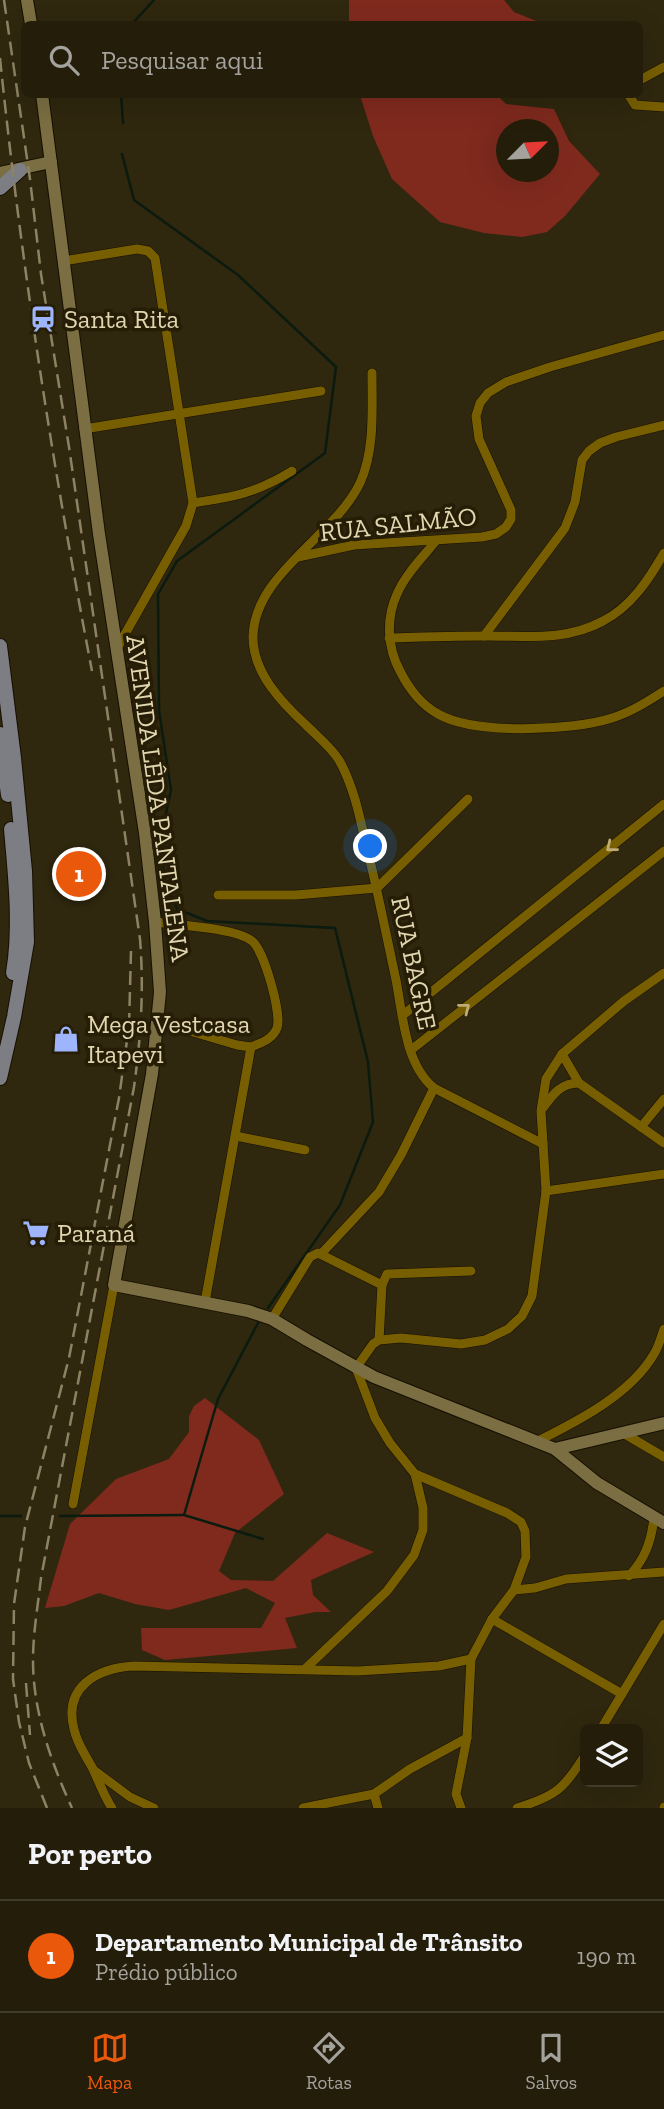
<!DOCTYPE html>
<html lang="pt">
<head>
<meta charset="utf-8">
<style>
	:root { --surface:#231d0a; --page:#2b2613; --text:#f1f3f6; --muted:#a3a29c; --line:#403b2b; --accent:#ea580c }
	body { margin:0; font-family:"Zilla Slab",serif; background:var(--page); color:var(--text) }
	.controls { position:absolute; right:21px; bottom:21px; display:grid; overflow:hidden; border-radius:10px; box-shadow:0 7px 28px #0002 }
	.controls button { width:63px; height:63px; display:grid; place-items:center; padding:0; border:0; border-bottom:2px solid var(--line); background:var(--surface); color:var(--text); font:35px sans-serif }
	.compass { position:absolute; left:496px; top:119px; width:63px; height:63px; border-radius:50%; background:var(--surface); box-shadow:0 7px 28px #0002; rotate:66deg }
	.you { position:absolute; left:371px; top:847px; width:24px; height:24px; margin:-18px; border:5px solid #fff; border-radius:50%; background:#1a73e8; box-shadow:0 0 0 10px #1a73e833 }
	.badge { display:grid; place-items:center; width:46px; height:46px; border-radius:50%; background:var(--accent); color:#fff; font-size:23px; font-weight:700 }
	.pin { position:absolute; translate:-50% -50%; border:4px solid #fff; box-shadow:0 2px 7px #0006 }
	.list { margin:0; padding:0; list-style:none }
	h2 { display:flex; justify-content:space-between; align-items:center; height:91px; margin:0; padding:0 28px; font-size:30px }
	h2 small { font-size:23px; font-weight:400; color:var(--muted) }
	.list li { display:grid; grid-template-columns:46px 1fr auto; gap:21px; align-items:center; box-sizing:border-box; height:112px; padding:0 28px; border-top:2px solid var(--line) }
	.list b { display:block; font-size:26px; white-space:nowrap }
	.list p { margin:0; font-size:23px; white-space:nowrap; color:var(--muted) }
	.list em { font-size:23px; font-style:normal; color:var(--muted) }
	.icon { flex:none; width:38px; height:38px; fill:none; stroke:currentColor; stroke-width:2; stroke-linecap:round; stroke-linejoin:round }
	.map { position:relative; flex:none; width:664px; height:1808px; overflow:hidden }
	.search { position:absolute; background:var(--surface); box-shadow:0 7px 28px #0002; left:21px; right:21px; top:21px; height:77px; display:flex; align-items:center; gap:18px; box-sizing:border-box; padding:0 24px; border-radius:10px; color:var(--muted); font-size:26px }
	.sheet { height:203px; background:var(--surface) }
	nav { display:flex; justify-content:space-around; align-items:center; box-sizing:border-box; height:98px; border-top:2px solid var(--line); background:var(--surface); font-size:19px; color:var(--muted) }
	nav a { display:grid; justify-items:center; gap:4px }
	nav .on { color:var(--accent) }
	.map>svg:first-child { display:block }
</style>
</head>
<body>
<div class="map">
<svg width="664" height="1808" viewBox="0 0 664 1808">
	<rect width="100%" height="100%" fill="#2f270e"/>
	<g fill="#802a1e" fill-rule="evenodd">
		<path d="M349,0H504L514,12L544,24H349Z"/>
		<path d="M360,95H497L506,104L554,109L569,141L600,174L565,216L547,232L522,237L484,233L440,222L392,179L373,136ZM506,130H548V172H506Z"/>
		<path d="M205,1398L259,1440L284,1494L235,1533L219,1571L231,1580L273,1581L327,1533L374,1552L311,1580L313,1595L331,1612H315L285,1618L297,1648L165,1660L142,1650L141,1628H261L275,1603L246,1588L169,1610L135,1604L99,1593L64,1606L45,1608L70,1524L116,1479L169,1459L189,1432V1416L194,1406Z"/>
	</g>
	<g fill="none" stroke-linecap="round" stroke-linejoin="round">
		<g stroke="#0b1b0f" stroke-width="2.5">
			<path d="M132,24L154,0"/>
			<path d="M121,94L123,123"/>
			<path d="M122,154L134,200L238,275L336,367L325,453L177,561L158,594L159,711L171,790L160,840L165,883L177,909L207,921L335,928L368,1062L373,1122L340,1205L268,1308"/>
			<path d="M258,1323L218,1399L184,1515L263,1539"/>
			<path d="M0,1516H21"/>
			<path d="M60,1516L183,1515"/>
		</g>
		<g stroke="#170f00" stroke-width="10">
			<g id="street">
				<path d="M640,80L664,67"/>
				<path d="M628,94L635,105L664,107"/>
				<path d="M63,261L137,249L148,251L155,258L193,503L186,526L116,650"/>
				<path d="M372,373C372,409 375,450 360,483C334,537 254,574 253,637C253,673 282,703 306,725C317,736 331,747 339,760C353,785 359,813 365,840C377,887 386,934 396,980C403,1016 405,1064 434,1088L543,1144"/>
				<path d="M84,429L321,391"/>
				<path d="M193,503C234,497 256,493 292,471"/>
				<path d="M435,542C422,558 405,575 397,594C386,618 387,647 400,671C409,689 420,704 438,714C475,735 572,731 612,718C631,712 647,702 664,691"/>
				<path d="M298,557L354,545L482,537L496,534L506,527L511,519V510L479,439L476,416L480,403L488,393L506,382L550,367L664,335"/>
				<path d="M484,636L565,528L575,502L582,460L589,451L600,443L616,437L664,425"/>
				<path d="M389,638C422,637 454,636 487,636C526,636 567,641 603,621C631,607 649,579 664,553"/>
				<path d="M218,895H296L377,888L468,799"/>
				<path d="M155,922C177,925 236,928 252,941C264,950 282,1014 277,1028C273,1039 261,1043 251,1047"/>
				<path d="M403,1015L664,804"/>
				<path d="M159,1022L237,1045L251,1047"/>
				<path d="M411,1050L664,851"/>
				<path d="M562,1054L579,1083L664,1143"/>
				<path d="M543,1108C553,1094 561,1083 579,1083"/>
				<path d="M641,1127L664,1099"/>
				<path d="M236,1136L305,1150"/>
				<path d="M546,1191L664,1174"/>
				<path d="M321,1254L379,1192L401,1155L434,1088"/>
				<path d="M205,1302L251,1047"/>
				<path d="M272,1319L310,1257L318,1253L382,1285"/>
				<path d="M379,1340L382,1285L387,1274L471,1271"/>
				<path d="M623,1433L664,1457"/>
				<path d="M538,1441C578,1421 631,1394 654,1354C659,1346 661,1337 664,1329"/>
				<path d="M73,1504L114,1285"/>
				<path d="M629,1576C645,1559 651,1542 654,1518"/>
				<path d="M514,1590L535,1588L566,1579L664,1572"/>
				<path d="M492,1619L622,1694"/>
				<path d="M305,1669L387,1591L414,1555L423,1530V1508L415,1474"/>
				<path d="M601,1729L664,1624"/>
				<path d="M95,1771L130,1797L154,1808"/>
				<path d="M374,1794L378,1808"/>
				<path d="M112,1808C104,1796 99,1782 93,1769C86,1756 77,1744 74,1729C63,1687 97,1668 134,1666L358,1671L439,1666L471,1659"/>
				<path d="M303,1808L374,1794L410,1769L467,1738"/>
				<path d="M461,1808L456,1794L467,1738L471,1659L492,1619L514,1590L526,1557L525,1531L521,1522L507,1513L415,1474L390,1443L375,1418L356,1368L373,1344L379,1340L401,1338L461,1344L485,1340L508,1329L522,1316L532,1296L546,1191L541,1111L546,1079L562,1054L624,1001L664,973"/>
				<path d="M517,1808C556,1796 564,1789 585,1755"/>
				<path d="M664,1808V1807"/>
			</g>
		</g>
		<g stroke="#170f00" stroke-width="14">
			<g id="secondary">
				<path d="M27,0L31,24"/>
				<path d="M42,94L99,534L145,833L155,922L160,992L152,1074L114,1285L248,1311L272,1319L307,1340L374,1377L555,1449L597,1483L664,1523"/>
				<path d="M0,173L51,162"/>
				<path d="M555,1449L664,1423"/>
			</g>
		</g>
		<g stroke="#170f00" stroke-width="16">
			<g id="primary">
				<path d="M0,188L20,170"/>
				<path d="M0,646L14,758L25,871L27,942L14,1017L0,1078"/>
				<path d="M0,734L8,795"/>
				<path d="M11,829C15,876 21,926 13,973"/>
			</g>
		</g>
		<use href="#street" stroke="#775e01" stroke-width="9"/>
		<use href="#secondary" stroke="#7a6e42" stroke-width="12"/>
		<use href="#primary" stroke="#7c7e83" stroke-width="14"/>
		<g stroke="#8d8364" stroke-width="2.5" stroke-dasharray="14 7" stroke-linecap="butt">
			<path d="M4,0L30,179L41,274L69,447L140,939C144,989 141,1037 134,1087L41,1578C38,1605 33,1633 33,1660C33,1712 51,1762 72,1808"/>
			<path d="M0,58C21,263 53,468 92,671"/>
			<path d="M26,1683L30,1735"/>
			<path d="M47,1808L29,1763L19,1722L13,1679L14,1604L25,1527L69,1358L119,1098L129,1026L131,951"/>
		</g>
	</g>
	<defs><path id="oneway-chevron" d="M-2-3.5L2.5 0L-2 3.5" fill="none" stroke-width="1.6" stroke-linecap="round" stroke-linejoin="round" transform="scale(1.75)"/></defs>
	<g stroke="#bdac73">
		<use href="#oneway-chevron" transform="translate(611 847) rotate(141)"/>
		<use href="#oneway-chevron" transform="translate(465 1008) rotate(-38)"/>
	</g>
	<defs>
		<g id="station-bare" transform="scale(2.1)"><path d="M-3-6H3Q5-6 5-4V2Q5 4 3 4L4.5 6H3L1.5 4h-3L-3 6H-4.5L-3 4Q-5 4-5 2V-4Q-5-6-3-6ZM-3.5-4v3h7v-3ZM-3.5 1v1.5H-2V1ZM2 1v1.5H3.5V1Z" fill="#9eb4fd" stroke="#251d05" stroke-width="2.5" paint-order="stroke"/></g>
		<g id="shop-bare" transform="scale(2.1)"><path d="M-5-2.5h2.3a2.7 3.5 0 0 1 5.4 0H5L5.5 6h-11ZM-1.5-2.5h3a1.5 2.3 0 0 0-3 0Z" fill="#9eb4fd" stroke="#251d05" stroke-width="2.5" paint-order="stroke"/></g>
		<g id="supermarket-bare" transform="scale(2.1)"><path d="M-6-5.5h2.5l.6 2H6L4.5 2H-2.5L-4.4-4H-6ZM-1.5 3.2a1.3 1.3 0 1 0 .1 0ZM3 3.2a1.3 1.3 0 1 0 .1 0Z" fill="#9eb4fd" stroke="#251d05" stroke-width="2.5" paint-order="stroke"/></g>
	</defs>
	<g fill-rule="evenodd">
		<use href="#station-bare" x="43" y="319"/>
		<use href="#shop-bare" x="66" y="1039"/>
		<use href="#supermarket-bare" x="36" y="1233"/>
	</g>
	<g text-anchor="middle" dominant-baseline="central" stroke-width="7" stroke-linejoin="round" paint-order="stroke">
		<g font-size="26" fill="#e2d6b1" stroke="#251d05" text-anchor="start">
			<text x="64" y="319">Santa Rita</text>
			<text x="87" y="1024">Mega Vestcasa<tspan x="87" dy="30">Itapevi</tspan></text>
			<text x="57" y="1233">Paraná</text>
		</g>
		<g font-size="26" fill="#e2d6b1" stroke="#251d05">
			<text transform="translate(398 524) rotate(-6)">RUA SALMÃO</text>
			<text transform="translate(158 798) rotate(82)">AVENIDA LÊDA PANTALENA</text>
			<text transform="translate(414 963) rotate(78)">RUA BAGRE</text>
		</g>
	</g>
</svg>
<div class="controls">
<button><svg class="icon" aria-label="layers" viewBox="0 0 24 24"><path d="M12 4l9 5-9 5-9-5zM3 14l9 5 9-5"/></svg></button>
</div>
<svg class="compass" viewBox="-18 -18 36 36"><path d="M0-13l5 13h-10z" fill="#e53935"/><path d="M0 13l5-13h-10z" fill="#a3a29c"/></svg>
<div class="you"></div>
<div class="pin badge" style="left:79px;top:874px">1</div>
<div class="search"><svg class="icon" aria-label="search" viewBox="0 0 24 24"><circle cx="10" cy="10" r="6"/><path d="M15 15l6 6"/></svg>Pesquisar aqui</div>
</div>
<section class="sheet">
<h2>Por perto<small></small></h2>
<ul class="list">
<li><span class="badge">1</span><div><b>Departamento Municipal de Trânsito</b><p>Prédio público</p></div><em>190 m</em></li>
</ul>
</section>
<nav>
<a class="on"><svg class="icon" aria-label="map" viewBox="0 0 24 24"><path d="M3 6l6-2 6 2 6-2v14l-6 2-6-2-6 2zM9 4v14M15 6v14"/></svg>Mapa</a>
<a><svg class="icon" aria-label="directions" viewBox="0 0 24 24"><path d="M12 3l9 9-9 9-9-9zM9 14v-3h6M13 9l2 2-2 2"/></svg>Rotas</a>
<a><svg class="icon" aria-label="saved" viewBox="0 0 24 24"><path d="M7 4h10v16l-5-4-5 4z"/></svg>Salvos</a>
</nav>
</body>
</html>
